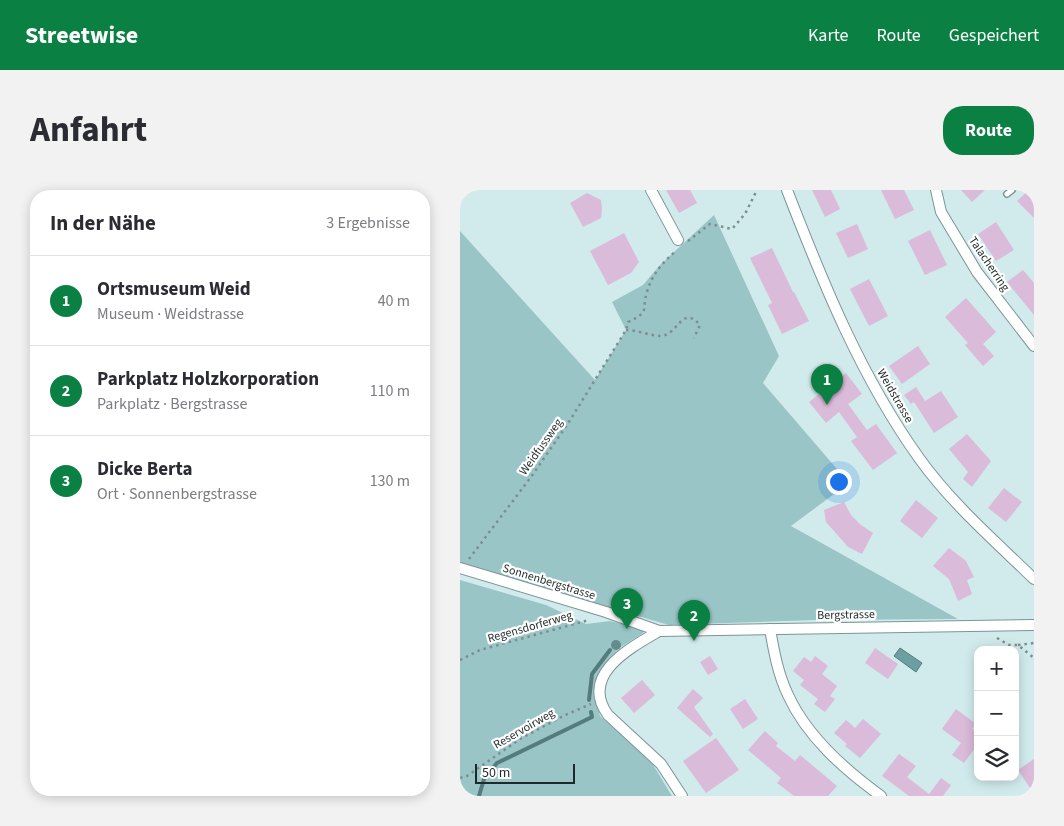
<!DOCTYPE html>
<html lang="de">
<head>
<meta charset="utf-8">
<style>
	:root { --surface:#fff; --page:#f2f2f3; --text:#2b2b33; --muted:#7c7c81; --line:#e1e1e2; --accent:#0b8043 }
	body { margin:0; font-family:"Source Sans 3",sans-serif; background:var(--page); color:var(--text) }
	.controls { position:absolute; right:15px; bottom:15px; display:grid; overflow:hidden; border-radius:10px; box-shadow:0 2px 12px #0003 }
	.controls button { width:45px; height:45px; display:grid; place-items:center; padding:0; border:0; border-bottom:1px solid var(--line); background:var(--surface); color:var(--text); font:25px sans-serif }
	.scale { position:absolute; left:15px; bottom:12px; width:100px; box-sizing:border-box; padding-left:5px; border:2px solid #1f2929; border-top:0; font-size:14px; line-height:18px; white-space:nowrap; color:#1f2929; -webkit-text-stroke:4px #fff; paint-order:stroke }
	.you { position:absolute; left:378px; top:291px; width:18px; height:18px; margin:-12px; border:4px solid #fff; border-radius:50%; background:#1a73e8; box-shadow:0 0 0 8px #1a73e833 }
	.badge { display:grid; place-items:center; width:32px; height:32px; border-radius:50%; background:var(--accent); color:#fff; font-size:16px; font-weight:700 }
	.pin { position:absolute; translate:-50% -41px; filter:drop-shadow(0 1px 2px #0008) }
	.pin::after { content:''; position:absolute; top:26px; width:18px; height:15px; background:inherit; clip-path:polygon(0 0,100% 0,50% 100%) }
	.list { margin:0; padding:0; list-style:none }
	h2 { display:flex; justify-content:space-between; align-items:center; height:65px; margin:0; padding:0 20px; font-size:21px }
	h2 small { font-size:16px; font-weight:400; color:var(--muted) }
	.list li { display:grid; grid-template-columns:32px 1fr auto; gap:15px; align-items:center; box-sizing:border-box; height:90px; padding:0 20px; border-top:1px solid var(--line) }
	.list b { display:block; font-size:19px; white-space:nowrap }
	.list p { margin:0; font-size:16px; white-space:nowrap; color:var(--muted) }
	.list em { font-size:16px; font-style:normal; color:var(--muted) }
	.icon { flex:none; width:28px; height:28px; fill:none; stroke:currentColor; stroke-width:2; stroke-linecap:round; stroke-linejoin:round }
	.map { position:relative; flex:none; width:574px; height:606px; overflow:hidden; border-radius:20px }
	header { display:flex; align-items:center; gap:30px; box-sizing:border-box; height:70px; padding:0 25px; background:var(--accent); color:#fff }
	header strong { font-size:24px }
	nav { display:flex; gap:28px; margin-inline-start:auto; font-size:18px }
	.intro { display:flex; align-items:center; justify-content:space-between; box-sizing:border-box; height:120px; padding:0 30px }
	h1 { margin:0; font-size:35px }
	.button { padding:12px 22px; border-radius:20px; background:var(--accent); color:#fff; font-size:18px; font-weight:700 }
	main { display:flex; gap:30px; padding:0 30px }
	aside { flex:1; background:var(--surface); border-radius:20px; box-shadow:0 2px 12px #0003 }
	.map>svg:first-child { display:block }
</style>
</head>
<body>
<header>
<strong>Streetwise</strong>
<nav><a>Karte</a><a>Route</a><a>Gespeichert</a></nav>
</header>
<div class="intro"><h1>Anfahrt</h1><a class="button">Route</a></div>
<main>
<aside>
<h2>In der Nähe<small>3 Ergebnisse</small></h2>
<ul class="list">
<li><span class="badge">1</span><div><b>Ortsmuseum Weid</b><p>Museum · Weidstrasse</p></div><em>40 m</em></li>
<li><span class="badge">2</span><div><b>Parkplatz Holzkorporation</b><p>Parkplatz · Bergstrasse</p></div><em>110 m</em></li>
<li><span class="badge">3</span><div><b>Dicke Berta</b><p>Ort · Sonnenbergstrasse</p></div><em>130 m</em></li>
</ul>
</aside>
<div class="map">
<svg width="574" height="606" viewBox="0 0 574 606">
	<rect width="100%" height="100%" fill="#d1ebec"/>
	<g fill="#99c5c7">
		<path d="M254,25L319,166L303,193L389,293L331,336L498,429L356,430L209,435L0,375V41L135,190L166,140L152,112L183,95L200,75Z"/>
		<path d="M0,390L86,415L126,434L150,431L183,439V443L161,457L149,469L136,491L134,502L140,526L192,573L212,606H0Z"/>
	</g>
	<path fill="#6c9fa1" stroke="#557c7d" d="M440,458L462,473L456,482L434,466Z"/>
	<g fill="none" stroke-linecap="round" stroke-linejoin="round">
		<g stroke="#557c7d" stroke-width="4">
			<path d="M129,510L132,484L150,460"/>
			<path d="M19,606L24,589L37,573L132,527L131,522"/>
		</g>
	</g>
	<g fill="#dabbd9">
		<path d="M206,0H230L237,13L219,23Z"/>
		<path d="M352,0H371L380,19L365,27Z"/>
		<path d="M421,0H444L454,20L435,29Z"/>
		<path d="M501,0H525L512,12Z"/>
		<path d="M568,1L574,7V28L557,11Z"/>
		<path d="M127,3L141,10L142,20L141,28L123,37L110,13Z"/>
		<path d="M536,32L554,60L536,71L518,44Z"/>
		<path d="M397,34L408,59L388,68L376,43Z"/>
		<path d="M470,40L487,75L465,85L448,51Z"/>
		<path d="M164,43L179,72L171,83L148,95L130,61Z"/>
		<path d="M312,58L333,102H334L349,131L322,144L308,115L312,113L290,68Z"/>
		<path d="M563,80L574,93V125L547,92Z"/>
		<path d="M409,89L428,126L409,136L390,99Z"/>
		<path d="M506,108L536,142L523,154L534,166L523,176L505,155L508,153L485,127Z"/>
		<path d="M458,156L470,174L442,194L429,176Z"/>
		<path d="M386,183L402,204L388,214L407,240L416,234L437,263L413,280L391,251L397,247L379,222L366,233L349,212Z"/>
		<path d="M456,197L465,211L481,201L498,227L474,243L454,212L451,214L444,205Z"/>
		<path d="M507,244L531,271L512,297L503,289L508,282L489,259Z"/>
		<path d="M544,298L562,312L546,332L528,318Z"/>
		<path d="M456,310L478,328L462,348L440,331Z"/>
		<path d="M384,312L391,325L401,335L413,343L402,364L388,357L366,332L364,320Z"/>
		<path d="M489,358L506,371L514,387L507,390L512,404L498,411L489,389L473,376Z"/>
		<path d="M415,458L438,474L428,489L405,473Z"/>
		<path d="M250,466L258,479L248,485L240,472Z"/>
		<path d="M355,466L368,476L362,484L377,496L370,506L375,509L365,522L354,514L358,509L340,495L344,490L333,481L344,467L351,472Z"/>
		<path d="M182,490L195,505L174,523L161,508Z"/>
		<path d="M233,499L243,508L234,517L253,544L250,547L217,518Z"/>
		<path d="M285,509L298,529L283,539L270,519Z"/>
		<path d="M496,519L516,534L512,539L518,543V554L504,573L492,565L501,553L482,539Z"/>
		<path d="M403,529L421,544L400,568L385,556L387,554L374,543L386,530L395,538Z"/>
		<path d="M305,541L318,553L316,556L335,571L340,565L377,596L368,606H334L317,593L321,588L288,560Z"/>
		<path d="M256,548L279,580L246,603L223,571Z"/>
		<path d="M439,564L456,576L447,587L469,604L481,588L491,595L483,606H449L422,586Z"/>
		<path d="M574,569V604L558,580Z"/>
	</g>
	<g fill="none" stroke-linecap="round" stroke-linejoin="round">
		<g stroke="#7c9495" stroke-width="8">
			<path id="service" d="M547,4L552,0"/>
		</g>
		<g stroke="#7c9495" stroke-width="12">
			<g id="minor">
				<path d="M191,0L218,50"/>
				<path d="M327,0C363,93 401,187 459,268C491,313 535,351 574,389"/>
				<path d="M476,0L481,22L517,82L574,156"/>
				<path d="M0,378L146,422L199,441L574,435"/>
				<path d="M310,439C314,462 318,484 328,505C347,547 385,580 421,606"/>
				<path d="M199,441C170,458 119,485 148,525L201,574L222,606"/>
			</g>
		</g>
		<g stroke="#7c8e8f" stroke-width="2.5" stroke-dasharray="2.5 4" stroke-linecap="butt">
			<path d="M228,51L250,34L272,39L285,24L297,0"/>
			<path d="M166,140C177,140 191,146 201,146C218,145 222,114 240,135L234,148"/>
			<path d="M9,369L71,287L107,235L166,140L168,132C191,121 181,121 187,102C192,84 203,72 216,61"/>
			<path d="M537,448L549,455H558L574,468"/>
			<path d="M558,455L574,453"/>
			<path d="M0,470L20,460L129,430"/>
			<path d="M0,588L7,586L60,549L103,526L131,514"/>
		</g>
		<use href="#service" stroke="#fff" stroke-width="5"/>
		<use href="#minor" stroke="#fff" stroke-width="10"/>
	</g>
	<circle fill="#658c8d" cx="156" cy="455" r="5"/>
	<g text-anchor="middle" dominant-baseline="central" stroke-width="4.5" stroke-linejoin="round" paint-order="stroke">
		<g font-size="12" fill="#1f2929" stroke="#fff">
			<text transform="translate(529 74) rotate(56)">Talacherring</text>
			<text transform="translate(435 206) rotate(60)">Weidstrasse</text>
			<text transform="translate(81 257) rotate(-55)">Weidfussweg</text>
			<text transform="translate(89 392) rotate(17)">Sonnenbergstrasse</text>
			<text transform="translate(386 425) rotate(-1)">Bergstrasse</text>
			<text transform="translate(70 437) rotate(-16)">Regensdorferweg</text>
			<text transform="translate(64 539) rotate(-30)">Reservoirweg</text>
		</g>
	</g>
</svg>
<div class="controls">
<button>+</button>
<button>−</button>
<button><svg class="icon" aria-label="layers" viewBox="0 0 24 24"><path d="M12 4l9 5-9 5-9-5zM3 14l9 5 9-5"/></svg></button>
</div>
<div class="scale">50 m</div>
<div class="you"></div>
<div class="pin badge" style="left:367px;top:215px">1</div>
<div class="pin badge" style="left:234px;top:451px">2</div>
<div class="pin badge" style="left:167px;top:439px">3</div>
</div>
</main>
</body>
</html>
